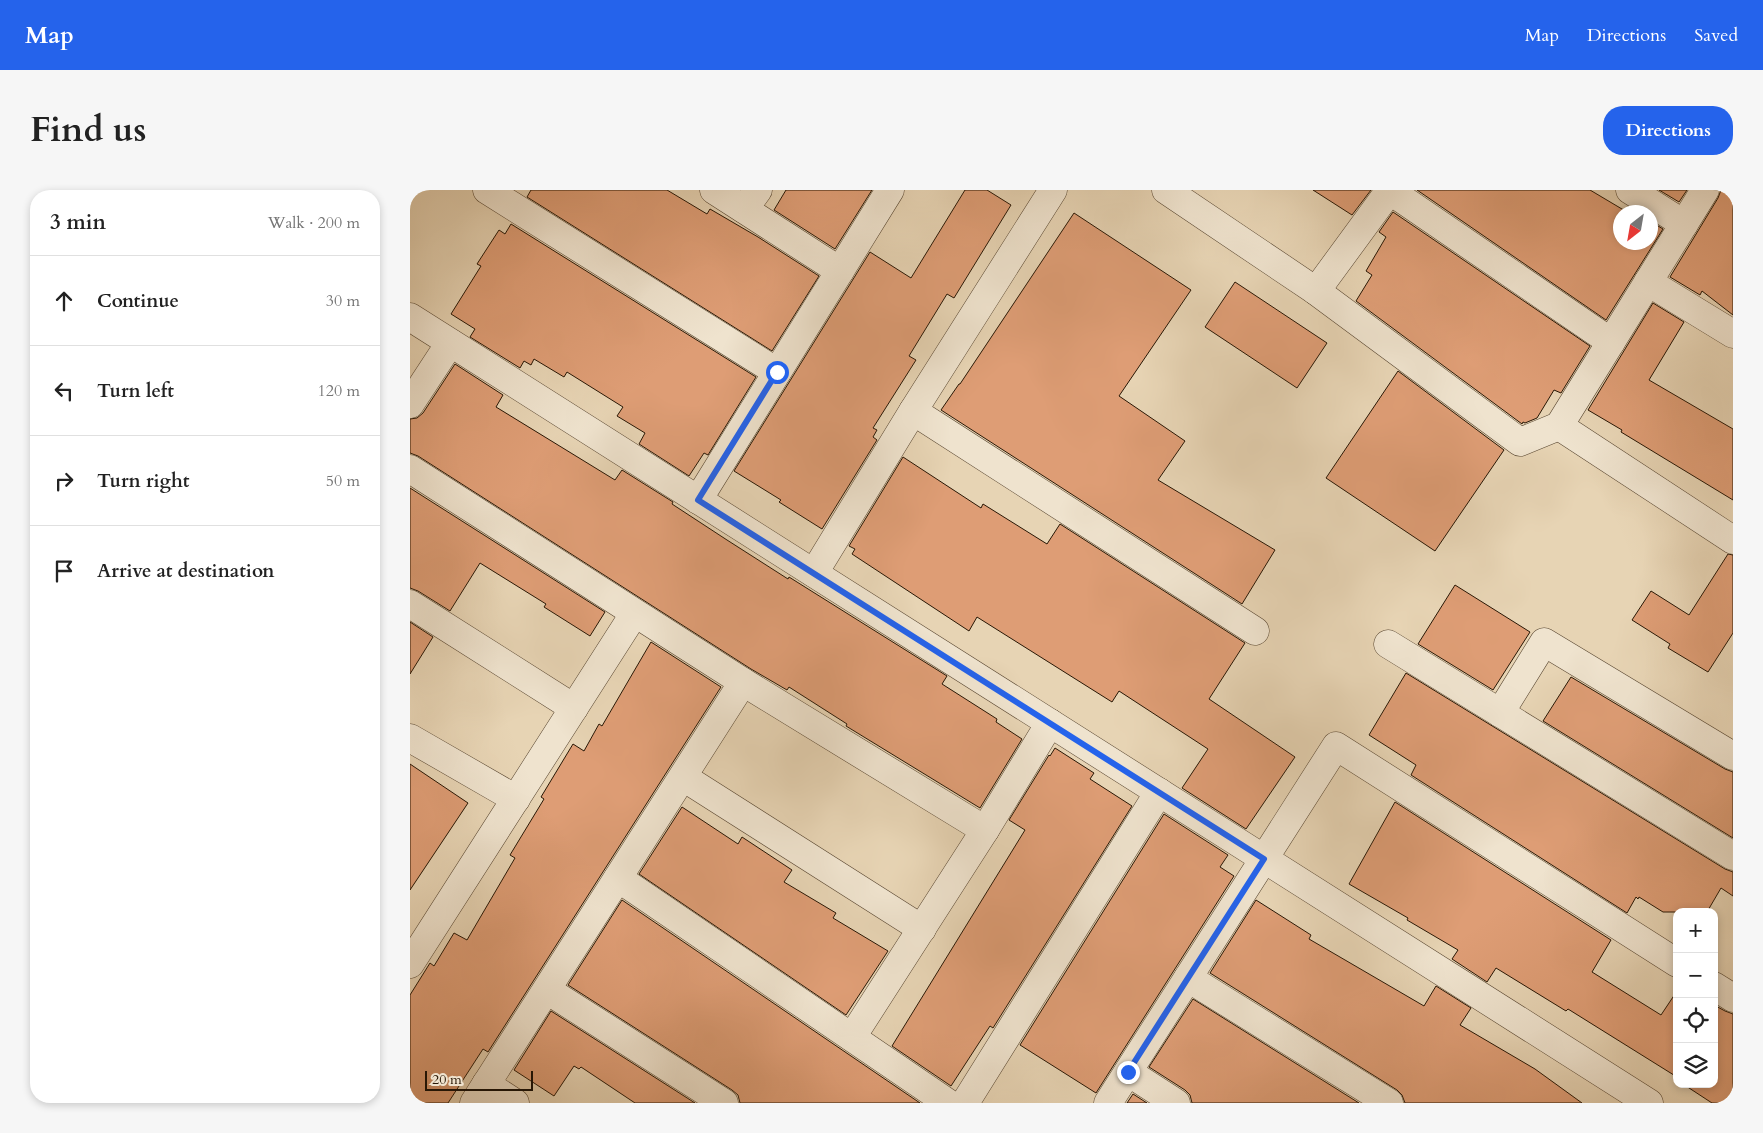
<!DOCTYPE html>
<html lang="en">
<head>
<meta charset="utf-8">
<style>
	:root { --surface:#fff; --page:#f6f6f6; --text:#222; --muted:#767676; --line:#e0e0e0; --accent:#2563eb }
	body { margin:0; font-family:Cardo,serif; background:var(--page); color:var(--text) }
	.controls { position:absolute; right:15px; bottom:15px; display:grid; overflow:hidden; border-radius:10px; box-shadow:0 2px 8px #0003 }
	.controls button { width:45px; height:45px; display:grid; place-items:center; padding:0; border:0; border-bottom:1px solid var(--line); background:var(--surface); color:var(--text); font:25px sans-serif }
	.compass { position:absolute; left:1203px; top:15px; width:45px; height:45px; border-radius:50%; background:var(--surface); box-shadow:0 2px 8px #0003; rotate:211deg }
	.scale { position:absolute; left:15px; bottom:12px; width:108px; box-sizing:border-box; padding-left:5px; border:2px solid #281705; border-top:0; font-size:14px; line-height:18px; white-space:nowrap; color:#281705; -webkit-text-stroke:4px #efe3ce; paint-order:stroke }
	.stop { position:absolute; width:15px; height:15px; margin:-11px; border:4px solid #2563eb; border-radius:50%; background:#fff }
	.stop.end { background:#2563eb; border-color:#fff; box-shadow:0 1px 5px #0008 }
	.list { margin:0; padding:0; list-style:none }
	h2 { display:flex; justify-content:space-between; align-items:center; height:65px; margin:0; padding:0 20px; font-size:21px }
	h2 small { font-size:16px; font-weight:400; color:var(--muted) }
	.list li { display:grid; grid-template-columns:32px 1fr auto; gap:15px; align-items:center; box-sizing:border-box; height:90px; padding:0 20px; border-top:1px solid var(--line) }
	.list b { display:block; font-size:19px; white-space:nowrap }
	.list em { font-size:16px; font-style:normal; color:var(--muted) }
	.icon { flex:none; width:28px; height:28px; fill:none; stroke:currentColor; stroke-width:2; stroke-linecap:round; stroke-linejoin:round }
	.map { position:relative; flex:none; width:1323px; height:913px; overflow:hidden; border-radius:20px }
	header { display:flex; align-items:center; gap:30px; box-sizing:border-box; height:70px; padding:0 25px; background:var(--accent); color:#fff }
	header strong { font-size:24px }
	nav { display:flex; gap:28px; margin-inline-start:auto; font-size:18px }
	.intro { display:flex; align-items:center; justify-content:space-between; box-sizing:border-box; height:120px; padding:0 30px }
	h1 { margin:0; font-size:35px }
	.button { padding:12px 22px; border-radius:20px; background:var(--accent); color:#fff; font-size:18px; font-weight:700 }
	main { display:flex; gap:30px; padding:0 30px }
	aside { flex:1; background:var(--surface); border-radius:20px; box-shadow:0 2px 8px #0003 }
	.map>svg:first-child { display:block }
</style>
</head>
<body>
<header>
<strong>Map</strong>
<nav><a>Map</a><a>Directions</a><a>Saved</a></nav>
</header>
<div class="intro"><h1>Find us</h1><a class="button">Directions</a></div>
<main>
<aside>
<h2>3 min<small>Walk · 200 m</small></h2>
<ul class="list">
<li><svg class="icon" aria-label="ahead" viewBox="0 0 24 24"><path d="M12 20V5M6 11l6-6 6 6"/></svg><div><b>Continue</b></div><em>30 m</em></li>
<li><svg class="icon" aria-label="left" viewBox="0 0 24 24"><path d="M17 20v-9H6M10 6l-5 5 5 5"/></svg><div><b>Turn left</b></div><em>120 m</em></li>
<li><svg class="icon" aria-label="right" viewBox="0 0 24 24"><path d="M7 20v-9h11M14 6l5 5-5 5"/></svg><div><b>Turn right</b></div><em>50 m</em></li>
<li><svg class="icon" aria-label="arrive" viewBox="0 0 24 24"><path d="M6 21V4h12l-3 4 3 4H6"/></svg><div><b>Arrive at destination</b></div></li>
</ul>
</aside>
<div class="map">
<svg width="1323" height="913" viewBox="0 0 1323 913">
	<rect width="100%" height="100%" fill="#e7d4b4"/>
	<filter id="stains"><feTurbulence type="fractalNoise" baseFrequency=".004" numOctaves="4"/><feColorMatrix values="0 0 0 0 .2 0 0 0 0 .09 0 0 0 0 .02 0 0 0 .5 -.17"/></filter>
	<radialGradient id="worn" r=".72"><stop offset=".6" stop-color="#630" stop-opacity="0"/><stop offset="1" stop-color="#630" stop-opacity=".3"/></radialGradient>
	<g fill="#de9d75" stroke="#281705">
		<path d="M121,0H257L297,24L300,19L348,47L409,86L362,161L117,7Z"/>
		<path d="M376,0H462L425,59L364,20Z"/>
		<path d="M555,0H577L601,15L544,108L537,104L499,166L506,170L463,238L467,240L463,247L467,250L412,339L369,312L371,310L324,281L460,62L501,88Z"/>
		<path d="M903,0H961L942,25Z"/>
		<path d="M1007,0H1180L1217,22H1210V52H1240V31L1253,39L1196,130Z"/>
		<path d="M1249,0H1277L1269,12Z"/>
		<path d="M1311,0H1323V125L1292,101L1290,105L1260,87L1308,8Z"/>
		<path d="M983,22L1180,156L1151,203L1144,200L1127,228L1115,233L1113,232L1112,234L946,111L962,85L956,81L976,47L969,42Z"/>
		<path d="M664,23L781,100L709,206L775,251L748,290L865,360L832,414L531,220L549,194H550Z"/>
		<path d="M101,34L346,187L298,265L294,263L279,286L229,254L235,243L207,226L213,217L157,182L154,187L124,169L121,175L114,171L110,178L60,147L65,139L41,124L71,76L67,74L89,40L95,44Z"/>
		<path d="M825,92L917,153L887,198L795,137Z"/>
		<path d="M1243,113L1274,132L1239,190L1323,239V310L1211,242L1212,240L1178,220Z"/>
		<path d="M45,174L93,205L86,217L205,290L212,280L263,312L262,314L317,350L378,389L379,387L537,486L532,494L587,529L586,532L612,549L570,618L436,536L437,534L379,497L377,500L341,479L8,266L0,263V229L7,228L13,223Z"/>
		<path d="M988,181L1094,260L1025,361L916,288Z"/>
		<path d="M493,267L571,318L573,314L637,354L650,334L835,453L799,509L885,567L836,639L772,598L798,559L709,501L702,512L567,427L559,441L442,364L445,359L439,356Z"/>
		<path d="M0,298L195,422L180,446L134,417L136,414L70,373L40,421L8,401L0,398Z"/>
		<path d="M1318,364L1323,365V443L1298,482L1258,458L1260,454L1222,430L1241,401L1279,425Z"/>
		<path d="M1045,395L1120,442L1083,500L1008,454Z"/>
		<path d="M0,432L23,447L0,484Z"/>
		<path d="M241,452L311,497L78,862L73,859L38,913H0V805L20,773L24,776L44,743L57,750L105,668L100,665L134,609L131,607L163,554L174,561L189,534L192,536Z"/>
		<path d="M996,483L1315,679L1323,682V706L1311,698L1297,722H1253L1229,707L1228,709L1226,707L1217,723L1001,585L1006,575L959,545Z"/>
		<path d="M1161,487L1315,579L1323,582V648L1133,531Z"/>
		<path d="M645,558L684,583L680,589L722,616L583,838L580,836L541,896L482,856L615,640L599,630L639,565L640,566Z"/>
		<path d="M0,574L58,613L0,700Z"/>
		<path d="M985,612L1201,750L1182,782L1251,825L1267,801V887L1158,819L1156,821L1086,778L1077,792L1042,769L1048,760L997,730L998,728L939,694Z"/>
		<path d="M272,617L328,654L332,647L382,680L374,692L426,723L423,728L478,761L436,825L229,684Z"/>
		<path d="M754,624L818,665L810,677L824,686L686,903L610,855Z"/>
		<path d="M212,710L510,913H330L328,905L322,900L158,795Z"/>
		<path d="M846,710L901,745L899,749L1014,816L1026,796L1061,818L1050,835L1125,879L1172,913H995L992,905L987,900L800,783Z"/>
		<path d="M783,809L949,913H782L780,905L775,900L739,877Z"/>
		<path d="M1304,815L1315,821L1323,824V913H1302L1276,896L1277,894H1304Z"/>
		<path d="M141,821L285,913H225L171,877L169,879L164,876L144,906L104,880Z"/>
		<path d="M723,904L737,913H717Z"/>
	</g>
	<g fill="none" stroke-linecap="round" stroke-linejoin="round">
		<g stroke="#584631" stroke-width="29">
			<g id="minor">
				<path d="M77,0L367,182"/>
				<path d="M304,0L430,81"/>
				<path d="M756,0L906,101L1110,252L1149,236L1295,0"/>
				<path d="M979,0L1201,152"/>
				<path d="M1220,0L1274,34"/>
				<path d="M334,19L348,0"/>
				<path d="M1238,92L1323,144"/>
				<path d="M906,101L980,0"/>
				<path d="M0,127L1239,913"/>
				<path d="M0,214L40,153"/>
				<path d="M503,221L845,441"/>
				<path d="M1149,236L1323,350"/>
				<path d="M0,279L333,492L575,640"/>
				<path d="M288,310L480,0"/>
				<path d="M404,383L503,221L643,0"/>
				<path d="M0,414L164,518"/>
				<path d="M978,454L1323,666"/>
				<path d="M1090,523L1134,452L1323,566"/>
				<path d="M0,548L106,609"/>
				<path d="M273,587L512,739"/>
				<path d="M208,688L538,913"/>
				<path d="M0,774L224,424"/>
				<path d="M778,788L979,913"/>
				<path d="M1304,796L1323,808"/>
				<path d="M137,800L314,913"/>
				<path d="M442,847L575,640L640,533"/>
				<path d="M718,882L766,913"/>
				<path d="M76,894L105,913"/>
				<path d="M64,913L333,492"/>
				<path d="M555,913L749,602"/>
				<path d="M698,913L926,556L1267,773"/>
			</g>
		</g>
		<use href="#minor" stroke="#efe3ce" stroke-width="28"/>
	</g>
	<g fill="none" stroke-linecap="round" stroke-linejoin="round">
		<path stroke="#2563eb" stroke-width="6" d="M367,182L288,310L854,669L718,882"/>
	</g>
	<rect width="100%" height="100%" filter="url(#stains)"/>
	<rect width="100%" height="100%" fill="url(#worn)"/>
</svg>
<div class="controls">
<button>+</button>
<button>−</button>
<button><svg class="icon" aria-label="locate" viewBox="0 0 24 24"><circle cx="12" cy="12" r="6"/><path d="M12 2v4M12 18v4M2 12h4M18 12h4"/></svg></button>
<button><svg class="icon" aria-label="layers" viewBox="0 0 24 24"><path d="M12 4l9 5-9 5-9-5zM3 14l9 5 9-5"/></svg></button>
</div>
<svg class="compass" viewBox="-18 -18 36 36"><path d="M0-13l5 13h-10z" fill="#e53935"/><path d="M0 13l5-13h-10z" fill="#767676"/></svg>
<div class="scale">20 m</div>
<div class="stop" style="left:367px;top:182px"></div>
<div class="stop end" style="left:718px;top:882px"></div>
</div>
</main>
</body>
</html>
